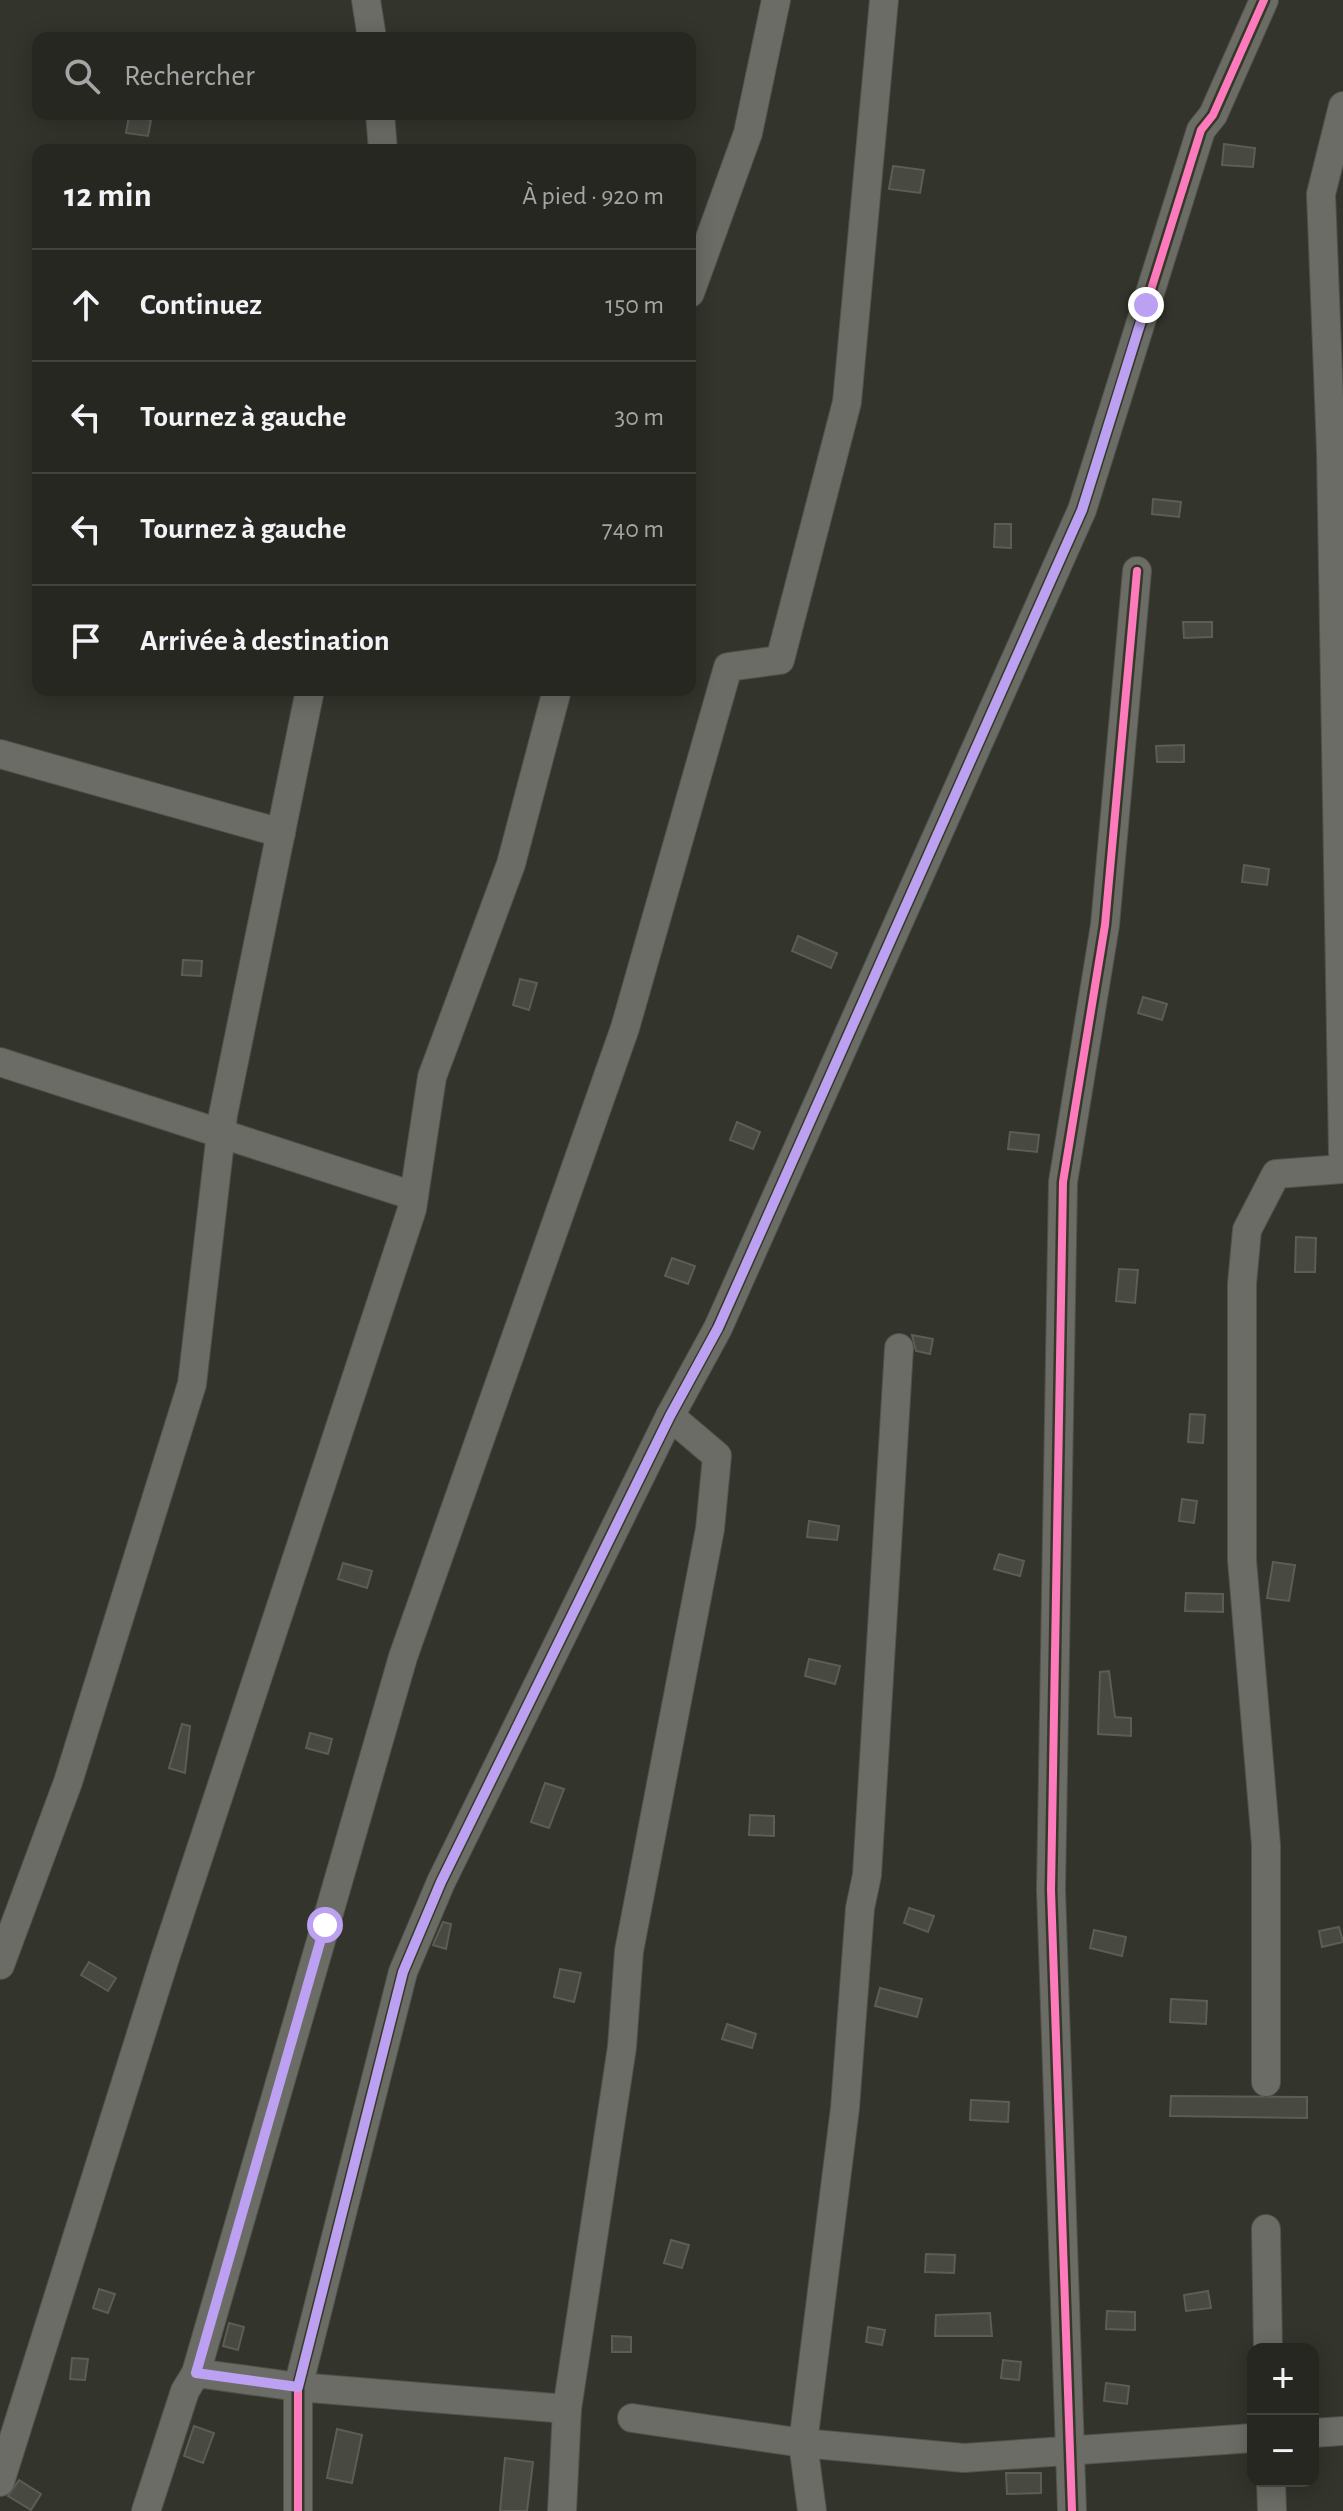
<!DOCTYPE html>
<html lang="fr">
<head>
<meta charset="utf-8">
<style>
	:root { --surface:#262720; --page:#32332d; --text:#f1f3f6; --muted:#a4a5a5; --line:#42443e }
	body { margin:0; font-family:"Alegreya Sans",sans-serif; background:var(--page); color:var(--text) }
	.controls { position:absolute; right:24px; bottom:24px; display:grid; overflow:hidden; border-radius:16px; box-shadow:0 4px 20px #0003 }
	.controls button { width:72px; height:72px; display:grid; place-items:center; padding:0; border:0; border-bottom:2px solid var(--line); background:var(--surface); color:var(--text); font:40px sans-serif }
	.stop { position:absolute; width:24px; height:24px; margin:-18px; border:6px solid #bca0f2; border-radius:50%; background:#fff }
	.stop.end { background:#bca0f2; border-color:#fff; box-shadow:0 2px 8px #0008 }
	.list { margin:0; padding:0; list-style:none }
	h2 { display:flex; justify-content:space-between; align-items:center; height:104px; margin:0; padding:0 32px; font-size:34px }
	h2 small { font-size:26px; font-weight:400; color:var(--muted) }
	.list li { display:grid; grid-template-columns:52px 1fr auto; gap:24px; align-items:center; box-sizing:border-box; height:112px; padding:0 32px; border-top:2px solid var(--line) }
	.list b { display:block; font-size:30px; white-space:nowrap }
	.list em { font-size:26px; font-style:normal; color:var(--muted) }
	.icon { flex:none; width:44px; height:44px; fill:none; stroke:currentColor; stroke-width:2; stroke-linecap:round; stroke-linejoin:round }
	.map { position:relative; flex:none; width:1343px; height:2511px; overflow:hidden }
	.search { position:absolute; background:var(--surface); box-shadow:0 4px 20px #0003; left:32px; top:32px; width:664px; height:88px; display:flex; align-items:center; gap:20px; box-sizing:border-box; padding:0 28px; border-radius:16px; color:var(--muted); font-size:30px }
	.panel { position:absolute; background:var(--surface); box-shadow:0 4px 20px #0003; left:32px; top:144px; width:664px; height:552px; border-radius:16px }
	.map>svg:first-child { display:block }
</style>
</head>
<body>
<div class="map">
<svg width="1343" height="2511" viewBox="0 0 1343 2511">
	<rect width="100%" height="100%" fill="#33342b"/>
	<g fill="#484941" stroke="#5c5d55" stroke-width="2">
		<path d="M129,116L151,120L148,136L126,133Z"/>
		<path d="M1224,144L1255,148L1253,167L1222,165Z"/>
		<path d="M893,166L924,170L920,193L889,189Z"/>
		<path d="M1153,499L1181,502L1179,517L1152,514Z"/>
		<path d="M995,524H1011V548L994,547Z"/>
		<path d="M1183,622H1212V637L1184,638Z"/>
		<path d="M1184,745V762H1157L1156,746Z"/>
		<path d="M1244,865L1269,869L1267,885L1242,882Z"/>
		<path d="M798,936L837,953L831,968L792,951Z"/>
		<path d="M183,960L202,961L201,976L182,975Z"/>
		<path d="M520,979L537,983L529,1010L513,1005Z"/>
		<path d="M1143,997L1167,1004L1162,1020L1138,1013Z"/>
		<path d="M737,1122L760,1132L753,1149L730,1140Z"/>
		<path d="M1010,1132L1039,1135L1037,1152L1008,1149Z"/>
		<path d="M1296,1237L1316,1238L1315,1272H1295Z"/>
		<path d="M672,1258L695,1266L688,1284L665,1276Z"/>
		<path d="M1119,1269L1138,1270L1135,1303L1116,1301Z"/>
		<path d="M912,1335L933,1339L930,1354L916,1351Z"/>
		<path d="M1190,1414L1205,1415L1203,1443L1188,1442Z"/>
		<path d="M1182,1499L1197,1501L1194,1523L1179,1521Z"/>
		<path d="M809,1521L839,1526L837,1540L807,1537Z"/>
		<path d="M999,1554L1024,1561L1020,1576L994,1569Z"/>
		<path d="M1273,1562L1295,1565L1289,1601L1267,1598Z"/>
		<path d="M343,1563L372,1571L367,1588L338,1579Z"/>
		<path d="M1186,1593L1223,1594V1612L1185,1611Z"/>
		<path d="M809,1659L840,1666L835,1684L805,1676Z"/>
		<path d="M1109,1671L1115,1717L1131,1718V1736L1098,1734L1100,1672Z"/>
		<path d="M182,1724L190,1726L185,1773L169,1768Z"/>
		<path d="M310,1733L332,1739L328,1754L306,1748Z"/>
		<path d="M545,1783L564,1789L549,1828L531,1822Z"/>
		<path d="M750,1815L774,1816V1836L749,1835Z"/>
		<path d="M909,1908L934,1916L928,1932L904,1923Z"/>
		<path d="M443,1922L451,1924L446,1949L433,1945Z"/>
		<path d="M1339,1927L1343,1942L1322,1947L1319,1931Z"/>
		<path d="M1094,1930L1126,1937L1122,1956L1090,1948Z"/>
		<path d="M89,1962L116,1978L108,1991L81,1975Z"/>
		<path d="M560,1969L581,1973L574,2002L554,1997Z"/>
		<path d="M880,1988L922,1999L917,2017L875,2006Z"/>
		<path d="M1171,1999L1207,2001L1206,2024L1170,2022Z"/>
		<path d="M727,2024L756,2034L752,2048L722,2039Z"/>
		<path d="M1171,2096L1307,2097V2118L1170,2116Z"/>
		<path d="M971,2100L1009,2102L1008,2122L970,2120Z"/>
		<path d="M671,2240L689,2245L682,2268L664,2263Z"/>
		<path d="M926,2254L955,2255L954,2273L925,2272Z"/>
		<path d="M99,2289L115,2294L108,2313L93,2308Z"/>
		<path d="M1208,2291L1211,2308L1186,2311L1184,2295Z"/>
		<path d="M1107,2311L1135,2312V2330L1106,2329Z"/>
		<path d="M990,2313L992,2336H935L936,2315Z"/>
		<path d="M229,2323L244,2327L238,2350L223,2346Z"/>
		<path d="M868,2327L885,2330L882,2345L866,2342Z"/>
		<path d="M612,2336L631,2337V2352H612Z"/>
		<path d="M72,2358L88,2359L85,2380L70,2379Z"/>
		<path d="M1003,2360L1021,2362L1019,2380L1001,2378Z"/>
		<path d="M1106,2383L1129,2386L1127,2404L1104,2401Z"/>
		<path d="M194,2426L214,2433L203,2463L184,2456Z"/>
		<path d="M337,2429L362,2435L352,2483L327,2478Z"/>
		<path d="M505,2458L533,2462L527,2511H500Z"/>
		<path d="M1006,2473H1041V2493L1007,2494Z"/>
		<path d="M19,2480L41,2494L31,2510L8,2496Z"/>
	</g>
	<g fill="none" stroke-linecap="round" stroke-linejoin="round">
		<g stroke="#51524a" stroke-width="30">
			<g id="minor">
				<path d="M366,0L372,38"/>
				<path d="M1343,106L1321,194L1331,451L1343,1153"/>
				<path d="M380,114L383,150"/>
				<path d="M690,293L748,133L776,0"/>
				<path d="M0,754L281,833"/>
				<path d="M0,1062L414,1196"/>
				<path d="M0,1965L68,1782L192,1384L223,1115L310,690"/>
				<path d="M1266,2082V1845L1242,1560V1284L1247,1230L1276,1174L1343,1169"/>
				<path d="M1266,2229L1268,2349"/>
				<path d="M196,2373L298,2387L567,2409"/>
				<path d="M632,2418L803,2443L964,2458L1253,2438"/>
				<path d="M1313,2433L1343,2431"/>
				<path d="M1271,2481L1272,2511"/>
				<path d="M0,2482L165,1958L412,1209L432,1077L511,864L557,690"/>
				<path d="M146,2511L185,2391L196,2373L403,1657L625,1028L728,667L780,660L847,402L884,0"/>
				<path d="M298,2511V2387L403,1972L441,1882L670,1416L718,1328L1082,510L1201,130L1213,115L1264,0"/>
				<path d="M562,2511L567,2409L622,2047L629,1951L710,1529L717,1456L670,1416"/>
				<path d="M812,2511L803,2443L845,2108L860,1908L867,1875L899,1348"/>
				<path d="M1072,2511L1051,1890L1063,1182L1105,925L1137,571"/>
			</g>
		</g>
		<use href="#minor" stroke="#6b6c65" stroke-width="28"/>
		<g stroke="#363827" stroke-width="13">
			<g id="cycleway">
				<path d="M298,2511V2387L403,1972L441,1882L670,1416L718,1328L1082,510L1201,130L1213,115L1264,0"/>
				<path d="M1072,2511L1051,1890L1063,1182L1105,925L1137,571"/>
			</g>
		</g>
		<use href="#cycleway" stroke="#fd7abc" stroke-width="8"/>
	</g>
	<g fill="none" stroke-linecap="round" stroke-linejoin="round">
		<path stroke="#bca0f2" stroke-width="10" d="M325,1925L196,2373L298,2387L403,1972L441,1882L670,1416L718,1328L1082,510L1146,305"/>
	</g>
</svg>
<div class="controls">
<button>+</button>
<button>−</button>
</div>
<div class="stop" style="left:325px;top:1925px"></div>
<div class="stop end" style="left:1146px;top:305px"></div>
<div class="search"><svg class="icon" aria-label="search" viewBox="0 0 24 24"><circle cx="10" cy="10" r="6"/><path d="M15 15l6 6"/></svg>Rechercher</div>
<section class="panel">
<h2>12 min<small>À pied · 920 m</small></h2>
<ul class="list">
<li><svg class="icon" aria-label="ahead" viewBox="0 0 24 24"><path d="M12 20V5M6 11l6-6 6 6"/></svg><div><b>Continuez</b></div><em>150 m</em></li>
<li><svg class="icon" aria-label="left" viewBox="0 0 24 24"><path d="M17 20v-9H6M10 6l-5 5 5 5"/></svg><div><b>Tournez à gauche</b></div><em>30 m</em></li>
<li><svg class="icon" aria-label="left" viewBox="0 0 24 24"><path d="M17 20v-9H6M10 6l-5 5 5 5"/></svg><div><b>Tournez à gauche</b></div><em>740 m</em></li>
<li><svg class="icon" aria-label="arrive" viewBox="0 0 24 24"><path d="M6 21V4h12l-3 4 3 4H6"/></svg><div><b>Arrivée à destination</b></div></li>
</ul>
</section>
</div>
</body>
</html>
